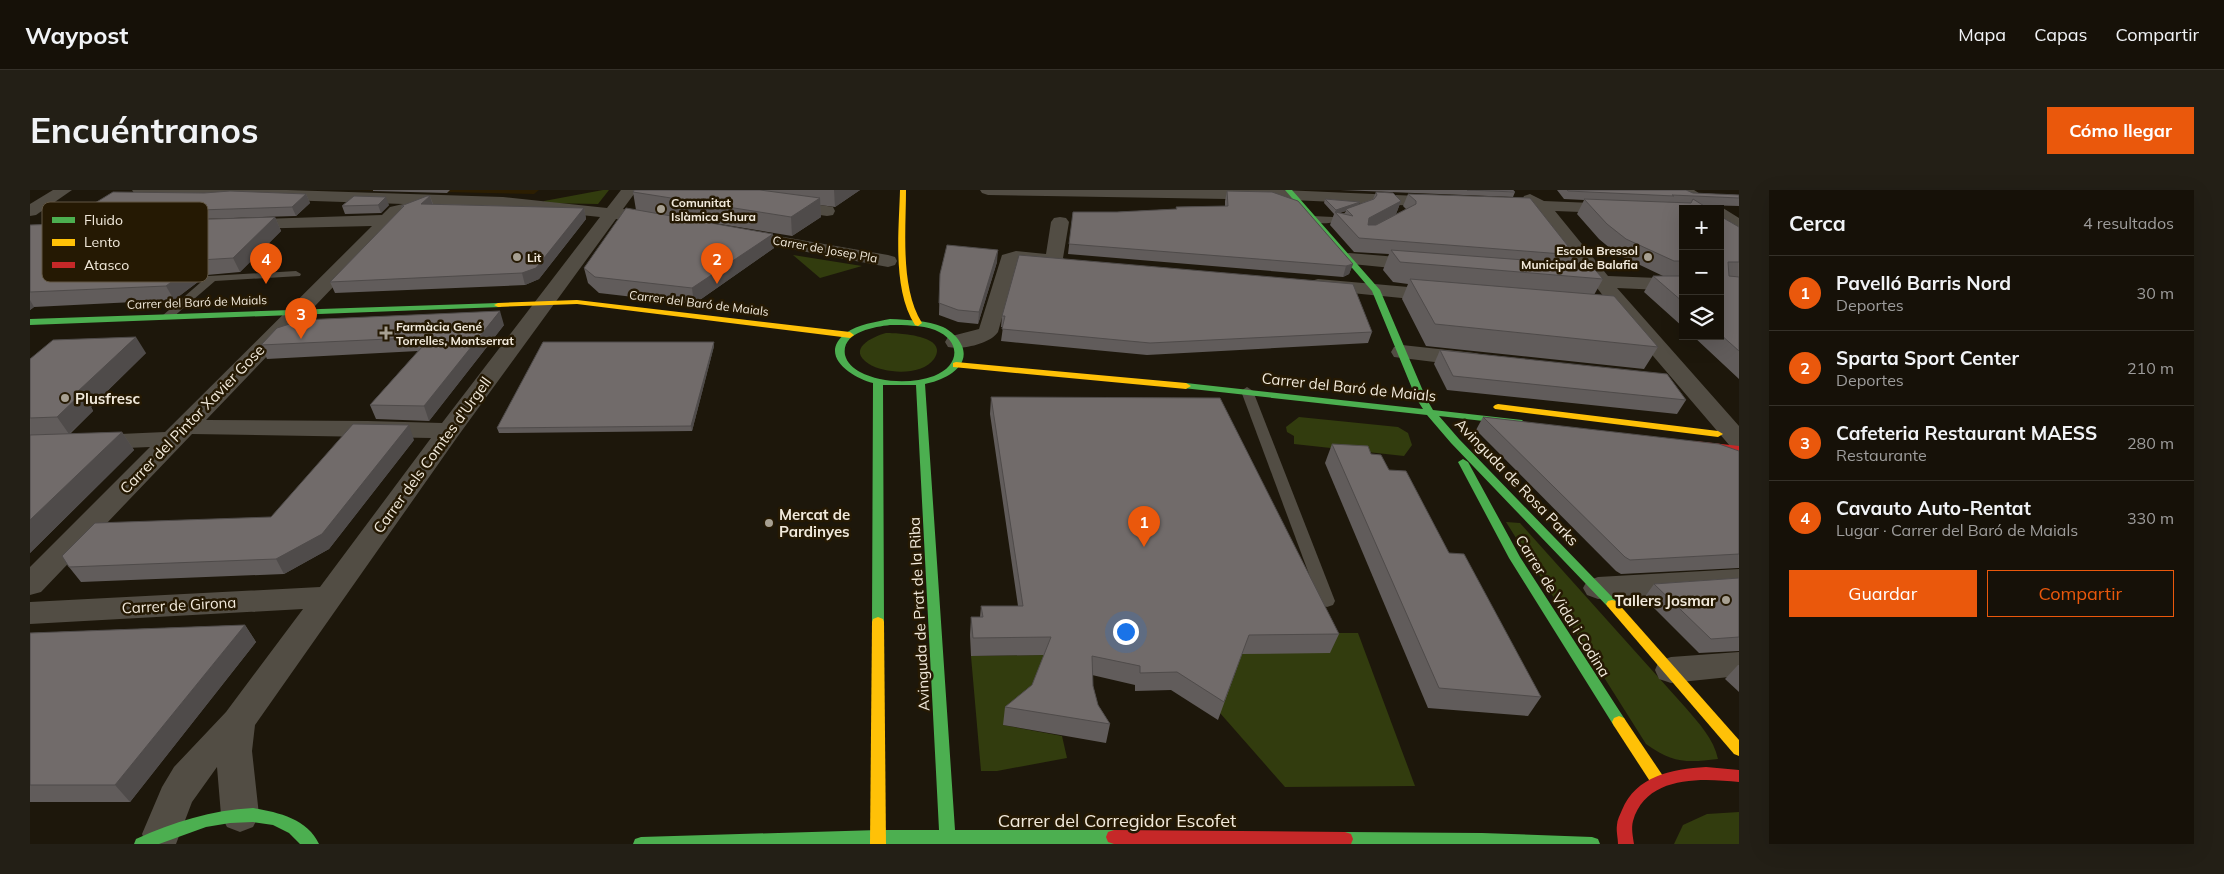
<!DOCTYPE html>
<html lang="es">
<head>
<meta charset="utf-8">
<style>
	:root { --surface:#161108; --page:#231f16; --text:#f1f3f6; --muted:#9e9d9c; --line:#353129; --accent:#ea580c }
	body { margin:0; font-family:Mulish,sans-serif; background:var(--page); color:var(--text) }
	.controls { position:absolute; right:15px; top:15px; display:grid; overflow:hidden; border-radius:0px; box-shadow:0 5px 20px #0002 }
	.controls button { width:45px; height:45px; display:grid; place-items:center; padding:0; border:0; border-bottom:1px solid var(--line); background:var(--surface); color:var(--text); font:25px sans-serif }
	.you { position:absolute; left:1095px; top:441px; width:18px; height:18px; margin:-12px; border:4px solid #fff; border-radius:50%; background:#1a73e8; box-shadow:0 0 0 8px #1a73e833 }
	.badge { display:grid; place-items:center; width:32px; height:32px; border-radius:50%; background:var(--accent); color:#fff; font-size:16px; font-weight:700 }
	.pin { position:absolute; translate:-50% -41px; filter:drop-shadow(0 1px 2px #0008) }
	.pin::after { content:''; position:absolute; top:26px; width:18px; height:15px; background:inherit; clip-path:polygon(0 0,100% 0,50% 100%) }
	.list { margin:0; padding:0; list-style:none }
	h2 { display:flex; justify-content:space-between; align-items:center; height:65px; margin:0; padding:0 20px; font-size:21px }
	h2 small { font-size:16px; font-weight:400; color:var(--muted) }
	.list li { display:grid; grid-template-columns:32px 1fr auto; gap:15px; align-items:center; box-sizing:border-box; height:75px; padding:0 20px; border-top:1px solid var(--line) }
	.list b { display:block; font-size:19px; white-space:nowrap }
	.list p { margin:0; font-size:16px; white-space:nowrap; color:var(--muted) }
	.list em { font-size:16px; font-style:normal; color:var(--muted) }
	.actions { display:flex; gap:10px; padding:15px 20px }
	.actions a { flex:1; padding:11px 0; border:1px solid var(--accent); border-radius:0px; text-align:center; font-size:18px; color:var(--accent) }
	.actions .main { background:var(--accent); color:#fff }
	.icon { flex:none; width:28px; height:28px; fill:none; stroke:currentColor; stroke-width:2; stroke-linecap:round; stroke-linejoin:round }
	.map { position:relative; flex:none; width:1709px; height:654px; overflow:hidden; border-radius:0px }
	header { display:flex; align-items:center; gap:30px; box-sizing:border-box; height:70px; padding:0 25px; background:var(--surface); border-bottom:1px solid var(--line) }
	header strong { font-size:24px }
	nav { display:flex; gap:28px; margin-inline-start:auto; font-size:18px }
	.intro { display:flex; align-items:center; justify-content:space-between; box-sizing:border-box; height:120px; padding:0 30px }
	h1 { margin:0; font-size:35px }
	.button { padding:12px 22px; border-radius:0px; background:var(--accent); color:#fff; font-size:18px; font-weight:700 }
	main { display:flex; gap:30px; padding:0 30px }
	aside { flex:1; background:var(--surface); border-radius:0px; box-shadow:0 5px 20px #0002 }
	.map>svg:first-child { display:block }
</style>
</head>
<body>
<header>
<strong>Waypost</strong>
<nav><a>Mapa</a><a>Capas</a><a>Compartir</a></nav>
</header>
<div class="intro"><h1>Encuéntranos</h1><a class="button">Cómo llegar</a></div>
<main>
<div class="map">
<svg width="1709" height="654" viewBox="0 0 1709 654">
	<rect width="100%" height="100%" fill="#1d170b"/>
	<path fill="#2c1e02" d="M323,0H509L504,4Z"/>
	<g fill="#323c0e">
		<path d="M573,0H579L568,14L513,13L514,11Z"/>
		<path d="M763,65L832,76L790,88Z"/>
		<path d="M856,143C867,143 920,145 904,169C892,186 855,184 839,174C816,159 842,147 856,143Z"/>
		<path d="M1269,227L1368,237L1378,243L1382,255L1374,266L1264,254V246L1257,242L1256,237Z"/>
		<path d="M1476,332L1490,333L1655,517C1668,532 1684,549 1688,569C1656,573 1643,573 1616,554Z"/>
		<path d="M1290,443H1328L1385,596L1255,597L1190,523L1175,464Z"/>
		<path d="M1014,465L999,513L973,535L1032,546L1037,568L967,581H951L941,466Z"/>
		<path d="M1709,622V654H1644L1653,635L1677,624Z"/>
	</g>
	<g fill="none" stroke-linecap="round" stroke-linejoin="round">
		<g fill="#524d44" fill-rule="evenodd">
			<path d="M1320,21L1325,24L1323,26C1310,31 1290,38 1277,29L1282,26L1303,27Z"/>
			<path d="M266,81L271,84L270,86L185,91L142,128L138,129L132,126L178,86Z"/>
			<path d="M1217,197L1223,201L1305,411L1303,415L1297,417L1291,415L1289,411L1211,201Z"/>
		</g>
		<g fill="#524d44" fill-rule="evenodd">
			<path d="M23,0H42L6,25L0,26V14Z"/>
			<path d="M102,0H257L473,7L577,18L591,0H607L593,19L604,21L606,25L604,29H586L428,246L225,535L222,561L229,625L223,637L210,642L197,637L191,625L187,577L162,612L146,654H116L112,644L132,597L144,577L196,522L273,419L0,434V412L290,397L401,248L162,244L11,402L0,405V377L120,257L0,262V248L135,242L342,36L211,39L205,38L202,34L205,30L352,25L360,17L373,14L110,5L104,3ZM400,14L473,17L570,27L412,233L338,231L176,230L372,25Z"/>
			<path d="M950,0H1253L1411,7L1417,9L1419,12L1417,15L1411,17L1262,10L958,5L952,3Z"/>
			<path d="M1645,0H1664L1709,28V40L1690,31V19H1671Z"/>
			<path d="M1500,4L1514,11L1659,17L1660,19H1653V26L1525,21L1578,86L1653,89V101L1587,98L1709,236V258L1700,256L1588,125L1508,22L1469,19L1463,17L1461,14L1463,11L1492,10L1494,6Z"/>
			<path d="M754,10L797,16L803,17L805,21L803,25L797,26L748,19L746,15L748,11Z"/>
			<path d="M1030,27L1036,28L1039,32L1033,68L1035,71L1033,75L1026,77L987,73L968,142C960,154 932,160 918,157L915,152L918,147L949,139L972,65L986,61L1016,64L1021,32L1024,28Z"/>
			<path d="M707,39L858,65L865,67L867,71L865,75L858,77L701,48L698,44L701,40Z"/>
			<path d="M1319,63L1392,69L1399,71L1401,75L1399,79L1392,81L1312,73L1310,69L1312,65Z"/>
			<path d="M1288,89L1412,100L1419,102L1422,106L1419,110L1412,112L1281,99L1278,95L1281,91Z"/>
			<path d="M1372,155L1445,163L1453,165L1456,170L1453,175L1445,177L1364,167L1361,162L1364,157Z"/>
			<path d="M1709,379V399L1568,409L1557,405L1553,398L1557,391L1568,387Z"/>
			<path d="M1709,462V486L1641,493L1629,489L1625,480L1629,471L1641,467Z"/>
		</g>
		<g fill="#4caf50" fill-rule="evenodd">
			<path d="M1255,0H1262L1350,100L1396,208L1403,220L1492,230L1494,232L1492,234L1489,235L1409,226L1429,249L1586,411L1588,414L1586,417H1578L1421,253L1397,225L1153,198L1151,196L1156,193L1393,219L1386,208L1342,101Z"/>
			<path d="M468,113H471V117L0,135V129Z"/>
			<path d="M860,129C878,130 897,130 913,137C921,141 928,147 932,156C941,178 912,191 895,194L925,640H1084L1090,642L1092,647L1090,652L1084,654H603L605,649L611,647L848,640H909L886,195H853L854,432L853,435H843L842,432L843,193C822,188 787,165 816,143C828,134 846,132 860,129ZM860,135C875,135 891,135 905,140C932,151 930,176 904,186C882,194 851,193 830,182C823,178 817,173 815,165C811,142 844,137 860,135Z"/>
			<path d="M1433,269L1438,272L1490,367L1594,528L1596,532L1594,536L1589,538L1584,536L1479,368L1428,272Z"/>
			<path d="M223,618C248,622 278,629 289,654H270L259,643L243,635L223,632L200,633L176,637L129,654H104L106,649C144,632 181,620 223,618Z"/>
			<path d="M1315,642L1452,643L1562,647L1568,649L1570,654H1309L1307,649L1309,644Z"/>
		</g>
		<g fill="#ffc107" fill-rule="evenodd">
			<path d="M870,0H876C876,41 870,98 892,133L888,136L885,135C862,99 869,41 870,0Z"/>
			<path d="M547,110L820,142L824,145L820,148L547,114L468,117L464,115L468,113Z"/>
			<path d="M926,172L1156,193L1161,196L1156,199L923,177V173Z"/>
			<path d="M1468,214L1688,241L1693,244L1688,247L1465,219L1463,217L1465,215Z"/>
			<path d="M1582,410L1586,411L1709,550V566L1704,564L1578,417L1576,414L1578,411Z"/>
			<path d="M848,427L853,429L854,432L856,654H840L842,432L843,429Z"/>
			<path d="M1589,526L1594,528L1633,586L1636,591L1633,596L1628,597L1623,596L1584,536L1582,532L1584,528Z"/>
		</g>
		<g fill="#c62828" fill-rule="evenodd">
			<path d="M1665,251L1709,256V262L1661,256L1660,254Z"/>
			<path d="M1676,577L1709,580V592C1672,588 1616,585 1603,631C1601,638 1603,647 1604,654H1588C1588,648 1586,641 1587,635C1587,630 1590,625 1592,620C1606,586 1642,579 1676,577Z"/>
			<path d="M1084,640L1315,642L1321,644L1323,649L1321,654H1084L1078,652L1076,647L1078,642Z"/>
		</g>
	</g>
	<g fill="#615c5b" fill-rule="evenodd">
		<path d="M343,0H420L417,3L343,1Z"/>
		<path d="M604,0H830L805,17L790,15L791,27L762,46L647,27L744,58L664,114L569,103L558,93L554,78L606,20L603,2Z"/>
		<path d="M1310,0H1483L1485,2L1483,7Z"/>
		<path d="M1527,0H1656L1663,3L1709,5V16L1672,15L1653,19V137L1614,102L1623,86H1633L1587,64L1569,49L1547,24L1554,10L1534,9Z"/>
		<path d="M1197,1L1323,74L1319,84L1313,87L1038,64L1043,22H1087L1146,19V17L1195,16V11Z"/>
		<path d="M1346,2L1371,11L1366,24L1345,35L1376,19L1373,16L1378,4L1545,65L1541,73L1573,89L1564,105L1628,157L1614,179L1396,156L1372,109L1378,94L1363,92L1353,80L1359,64L1324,62L1300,35L1304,24L1294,13L1295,9L1330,12L1329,14L1343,9ZM1316,21L1314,24L1310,23L1312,22Z"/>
		<path d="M276,4L280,13L266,26L52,33L47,24Z"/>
		<path d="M324,6L359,15L351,23L315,24L312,16Z"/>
		<path d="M400,6L403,14L554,18L556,29L509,89L495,95L305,103L300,92L372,18L371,16Z"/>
		<path d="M1690,26L1709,37V189L1663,146H1690Z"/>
		<path d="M245,27L251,41L210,82L177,85L144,110L4,117L0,120V35Z"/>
		<path d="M967,72L948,134L928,132L909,125L910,84Z"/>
		<path d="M972,126L1342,142L1338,153L1117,165L971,151L973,137H971Z"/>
		<path d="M474,135L399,231L346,229L340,215L388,161L237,169L231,155Z"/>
		<path d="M684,156L662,241L469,243L467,238Z"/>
		<path d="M1410,160L1656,210L1647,224L1417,200L1404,174Z"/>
		<path d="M116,163L61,217L63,221L40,244L92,242L104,260L0,363V169Z"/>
		<path d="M961,207L1309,444L1300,463L1212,464L1188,530L1141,500L1105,501V495L1062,485L1063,496L1068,515L1080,534L1076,553L973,535L975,517L1002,495L1014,465L941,466L940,445L941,427H950L951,416H988L960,224Z"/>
		<path d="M1453,227L1709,261V378L1591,384L1586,381L1446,240Z"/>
		<path d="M384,250L299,359L254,384L51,392L39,377L241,327Z"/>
		<path d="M1302,254L1359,280L1419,363L1511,507L1498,526L1398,518L1295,273Z"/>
		<path d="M1709,388V461L1669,463L1614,408L1624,394Z"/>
		<path d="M215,435L226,452L100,612H0V443Z"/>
		<path d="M1708,475H1709V502L1695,489Z"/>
	</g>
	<g fill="#4f4b4a">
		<path d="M804,0H830L805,17Z"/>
		<path d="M276,4L280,13L266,26L262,17Z"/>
		<path d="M400,6L403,16L391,14Z"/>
		<path d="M356,7L359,15L351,23L348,15Z"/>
		<path d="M790,8L791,27L762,46L761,27Z"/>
		<path d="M1371,11L1366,24L1334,41L1339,28Z"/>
		<path d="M1330,12L1328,16L1316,19V21L1307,24L1305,22L1306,20Z"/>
		<path d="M554,18L556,29L509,89L495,95L492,83Z"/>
		<path d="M245,27L251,41L210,82L203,68Z"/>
		<path d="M743,44L744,58L664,114L662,98Z"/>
		<path d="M968,60L967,72L948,134L949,122Z"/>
		<path d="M170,70L177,85L144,110L136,96Z"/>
		<path d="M1323,74L1319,84L1313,87L1316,76Z"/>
		<path d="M0,110L4,117L0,120Z"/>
		<path d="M470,121L474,135L399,231L394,216Z"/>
		<path d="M106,147L116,163L61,217L63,221L39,244L27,227L46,203Z"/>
		<path d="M684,152V156L662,241L661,236Z"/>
		<path d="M379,235L384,250L299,359L254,384L246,369Z"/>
		<path d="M92,242L104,260L0,363V330Z"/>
		<path d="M215,435L226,452L100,612L85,595Z"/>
	</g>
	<g fill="#716b6a" stroke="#4f4b4a">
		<path d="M604,0H730L790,8L761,27L603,2Z"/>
		<path d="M1437,0H1483L1485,2Z"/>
		<path d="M1537,0H1656L1663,3L1709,5V8L1642,5L1644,6L1538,1Z"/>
		<path d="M200,1L276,4L262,17L47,24L83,2L174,3Z"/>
		<path d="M1197,1L1242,2L1268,11L1323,74L1316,76L1039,54L1043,22H1087L1147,19L1146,17L1198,16Z"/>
		<path d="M1346,2L1363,3L1371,11L1339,28L1338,35H1346L1386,14V11L1378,4L1500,8L1545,65L1329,48L1305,22L1323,26L1316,19L1344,9L1347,5Z"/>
		<path d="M324,6L356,7L348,15L312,16Z"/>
		<path d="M397,6H400L391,14L554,18L506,78L492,83L300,92L374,16H371Z"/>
		<path d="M1295,9L1330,12L1306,20Z"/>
		<path d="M1554,9L1661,13L1663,9L1679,19H1653V71H1644L1596,49L1577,34Z"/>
		<path d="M596,18L743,44L662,98L565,87L554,78Z"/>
		<path d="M1690,26L1709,37V72H1698L1699,86L1709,87V161L1690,144Z"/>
		<path d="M245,27L203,68L170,70L136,96L0,102V35Z"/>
		<path d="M917,55L968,60L949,122L928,120L909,113L910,84Z"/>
		<path d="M1361,60L1561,75L1573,89L1370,72Z"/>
		<path d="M989,65L1323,94L1342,142L1120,153L972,139L975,126H972Z"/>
		<path d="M1623,86H1653V112Z"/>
		<path d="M1380,89L1584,106L1628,157L1405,134Z"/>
		<path d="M470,121L394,216L340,215L401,147L231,155L247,138L272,130Z"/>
		<path d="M106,147L46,203H52L27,227L0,228V169L23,150Z"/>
		<path d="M513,152H684L661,236L467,238Z"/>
		<path d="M1410,160L1637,184L1656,210L1423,186Z"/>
		<path d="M961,207L1190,208L1309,444L1219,445L1194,512L1147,482L1110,483V476L1062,466L1063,496L1068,515L1080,534L975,517L1002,495L1021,447L943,448L941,427H953L951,416H993Z"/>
		<path d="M1453,227L1689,254L1709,261V364L1600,370L1595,367Z"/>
		<path d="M323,234L379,235L292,344L246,369L39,377L32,366L65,333L241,327Z"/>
		<path d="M92,242L0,330V245Z"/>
		<path d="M1302,254L1338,256L1341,264L1351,265L1359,280L1376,281L1419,363L1434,364L1511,507L1409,498Z"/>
		<path d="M1709,388V447L1681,449L1624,394Z"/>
		<path d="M215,435L85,595H0V443Z"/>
	</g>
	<g fill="#a7a092" stroke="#251903" stroke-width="2">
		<circle cx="631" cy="19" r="5"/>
		<circle cx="487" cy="67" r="5"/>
		<circle cx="1618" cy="67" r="5"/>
		<path d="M353.5 135.5h5v5h5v5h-5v5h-5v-5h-5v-5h5z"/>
		<circle cx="35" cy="208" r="5"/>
		<circle cx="739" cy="333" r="5"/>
		<circle cx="1696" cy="410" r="5"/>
	</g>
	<g text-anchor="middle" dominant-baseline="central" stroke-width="5" stroke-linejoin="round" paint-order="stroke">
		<g font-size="12" font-weight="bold" fill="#f1e9db" stroke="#251903" text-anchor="start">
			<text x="641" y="12">Comunitat<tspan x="641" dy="14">Islàmica Shura</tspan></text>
			<text x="1608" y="60" text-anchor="end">Escola Bressol<tspan x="1608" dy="14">Municipal de Balafia</tspan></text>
			<text x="497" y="67">Lit</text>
			<text x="366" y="136">Farmàcia Gené<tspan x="366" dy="14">Torrelles, Montserrat</tspan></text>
		</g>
		<g font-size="12" fill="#f1e9db" stroke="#251903">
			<text transform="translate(795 59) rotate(10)">Carrer de Josep Pla</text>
			<text transform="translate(167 112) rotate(-2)">Carrer del Baró de Maials</text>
			<text transform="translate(669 113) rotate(7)">Carrer del Baró de Maials</text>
		</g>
		<g font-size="15" fill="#f1e9db" stroke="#251903">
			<text transform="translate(1319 197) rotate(6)">Carrer del Baró de Maials</text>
			<text transform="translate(162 229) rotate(-46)">Carrer del Pintor Xavier Gose</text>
			<text transform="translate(402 265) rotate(-54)">Carrer dels Comtes d'Urgell</text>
			<text transform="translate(1487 292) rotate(46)">Avinguda de Rosa Parks</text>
			<text transform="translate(149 415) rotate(-3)">Carrer de Girona</text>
			<text transform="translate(1533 416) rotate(58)">Carrer de Vidal i Codina</text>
			<text transform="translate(889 424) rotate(-93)">Avinguda de Prat de la Riba</text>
		</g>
		<g font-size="15" font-weight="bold" fill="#f1e9db" stroke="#251903" text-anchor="start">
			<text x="45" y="208">Plusfresc</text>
			<text x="749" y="324">Mercat de<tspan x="749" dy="17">Pardinyes</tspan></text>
			<text x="1686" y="410" text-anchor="end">Tallers Josmar</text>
		</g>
		<g font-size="18" fill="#f1e9db" stroke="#251903">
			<text x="1087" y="630">Carrer del Corregidor Escofet</text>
		</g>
	</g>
	<rect x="12" y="12" width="166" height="80" rx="8" fill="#251903" stroke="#625744" stroke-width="1"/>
	<rect x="22" y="27" width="23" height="6" fill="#4caf50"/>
	<rect x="22" y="49" width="23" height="7" fill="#ffc107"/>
	<rect x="22" y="72" width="23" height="6" fill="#c62828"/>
	<g font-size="14" fill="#f1e9db">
		<text x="54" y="35">Fluido</text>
		<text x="54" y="57">Lento</text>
		<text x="54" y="80">Atasco</text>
	</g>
</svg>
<div class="controls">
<button>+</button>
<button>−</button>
<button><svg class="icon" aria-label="layers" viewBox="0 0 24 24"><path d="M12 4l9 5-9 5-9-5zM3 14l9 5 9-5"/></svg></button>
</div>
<div class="you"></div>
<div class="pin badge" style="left:1114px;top:357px">1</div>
<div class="pin badge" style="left:687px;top:94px">2</div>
<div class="pin badge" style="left:271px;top:149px">3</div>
<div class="pin badge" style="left:236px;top:94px">4</div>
</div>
<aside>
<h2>Cerca<small>4 resultados</small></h2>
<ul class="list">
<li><span class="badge">1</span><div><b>Pavelló Barris Nord</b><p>Deportes</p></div><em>30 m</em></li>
<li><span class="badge">2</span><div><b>Sparta Sport Center</b><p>Deportes</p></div><em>210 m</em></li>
<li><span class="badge">3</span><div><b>Cafeteria Restaurant MAESS</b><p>Restaurante</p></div><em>280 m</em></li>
<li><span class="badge">4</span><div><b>Cavauto Auto-Rentat</b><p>Lugar · Carrer del Baró de Maials</p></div><em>330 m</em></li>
</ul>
<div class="actions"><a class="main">Guardar</a><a>Compartir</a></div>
</aside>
</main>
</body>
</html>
